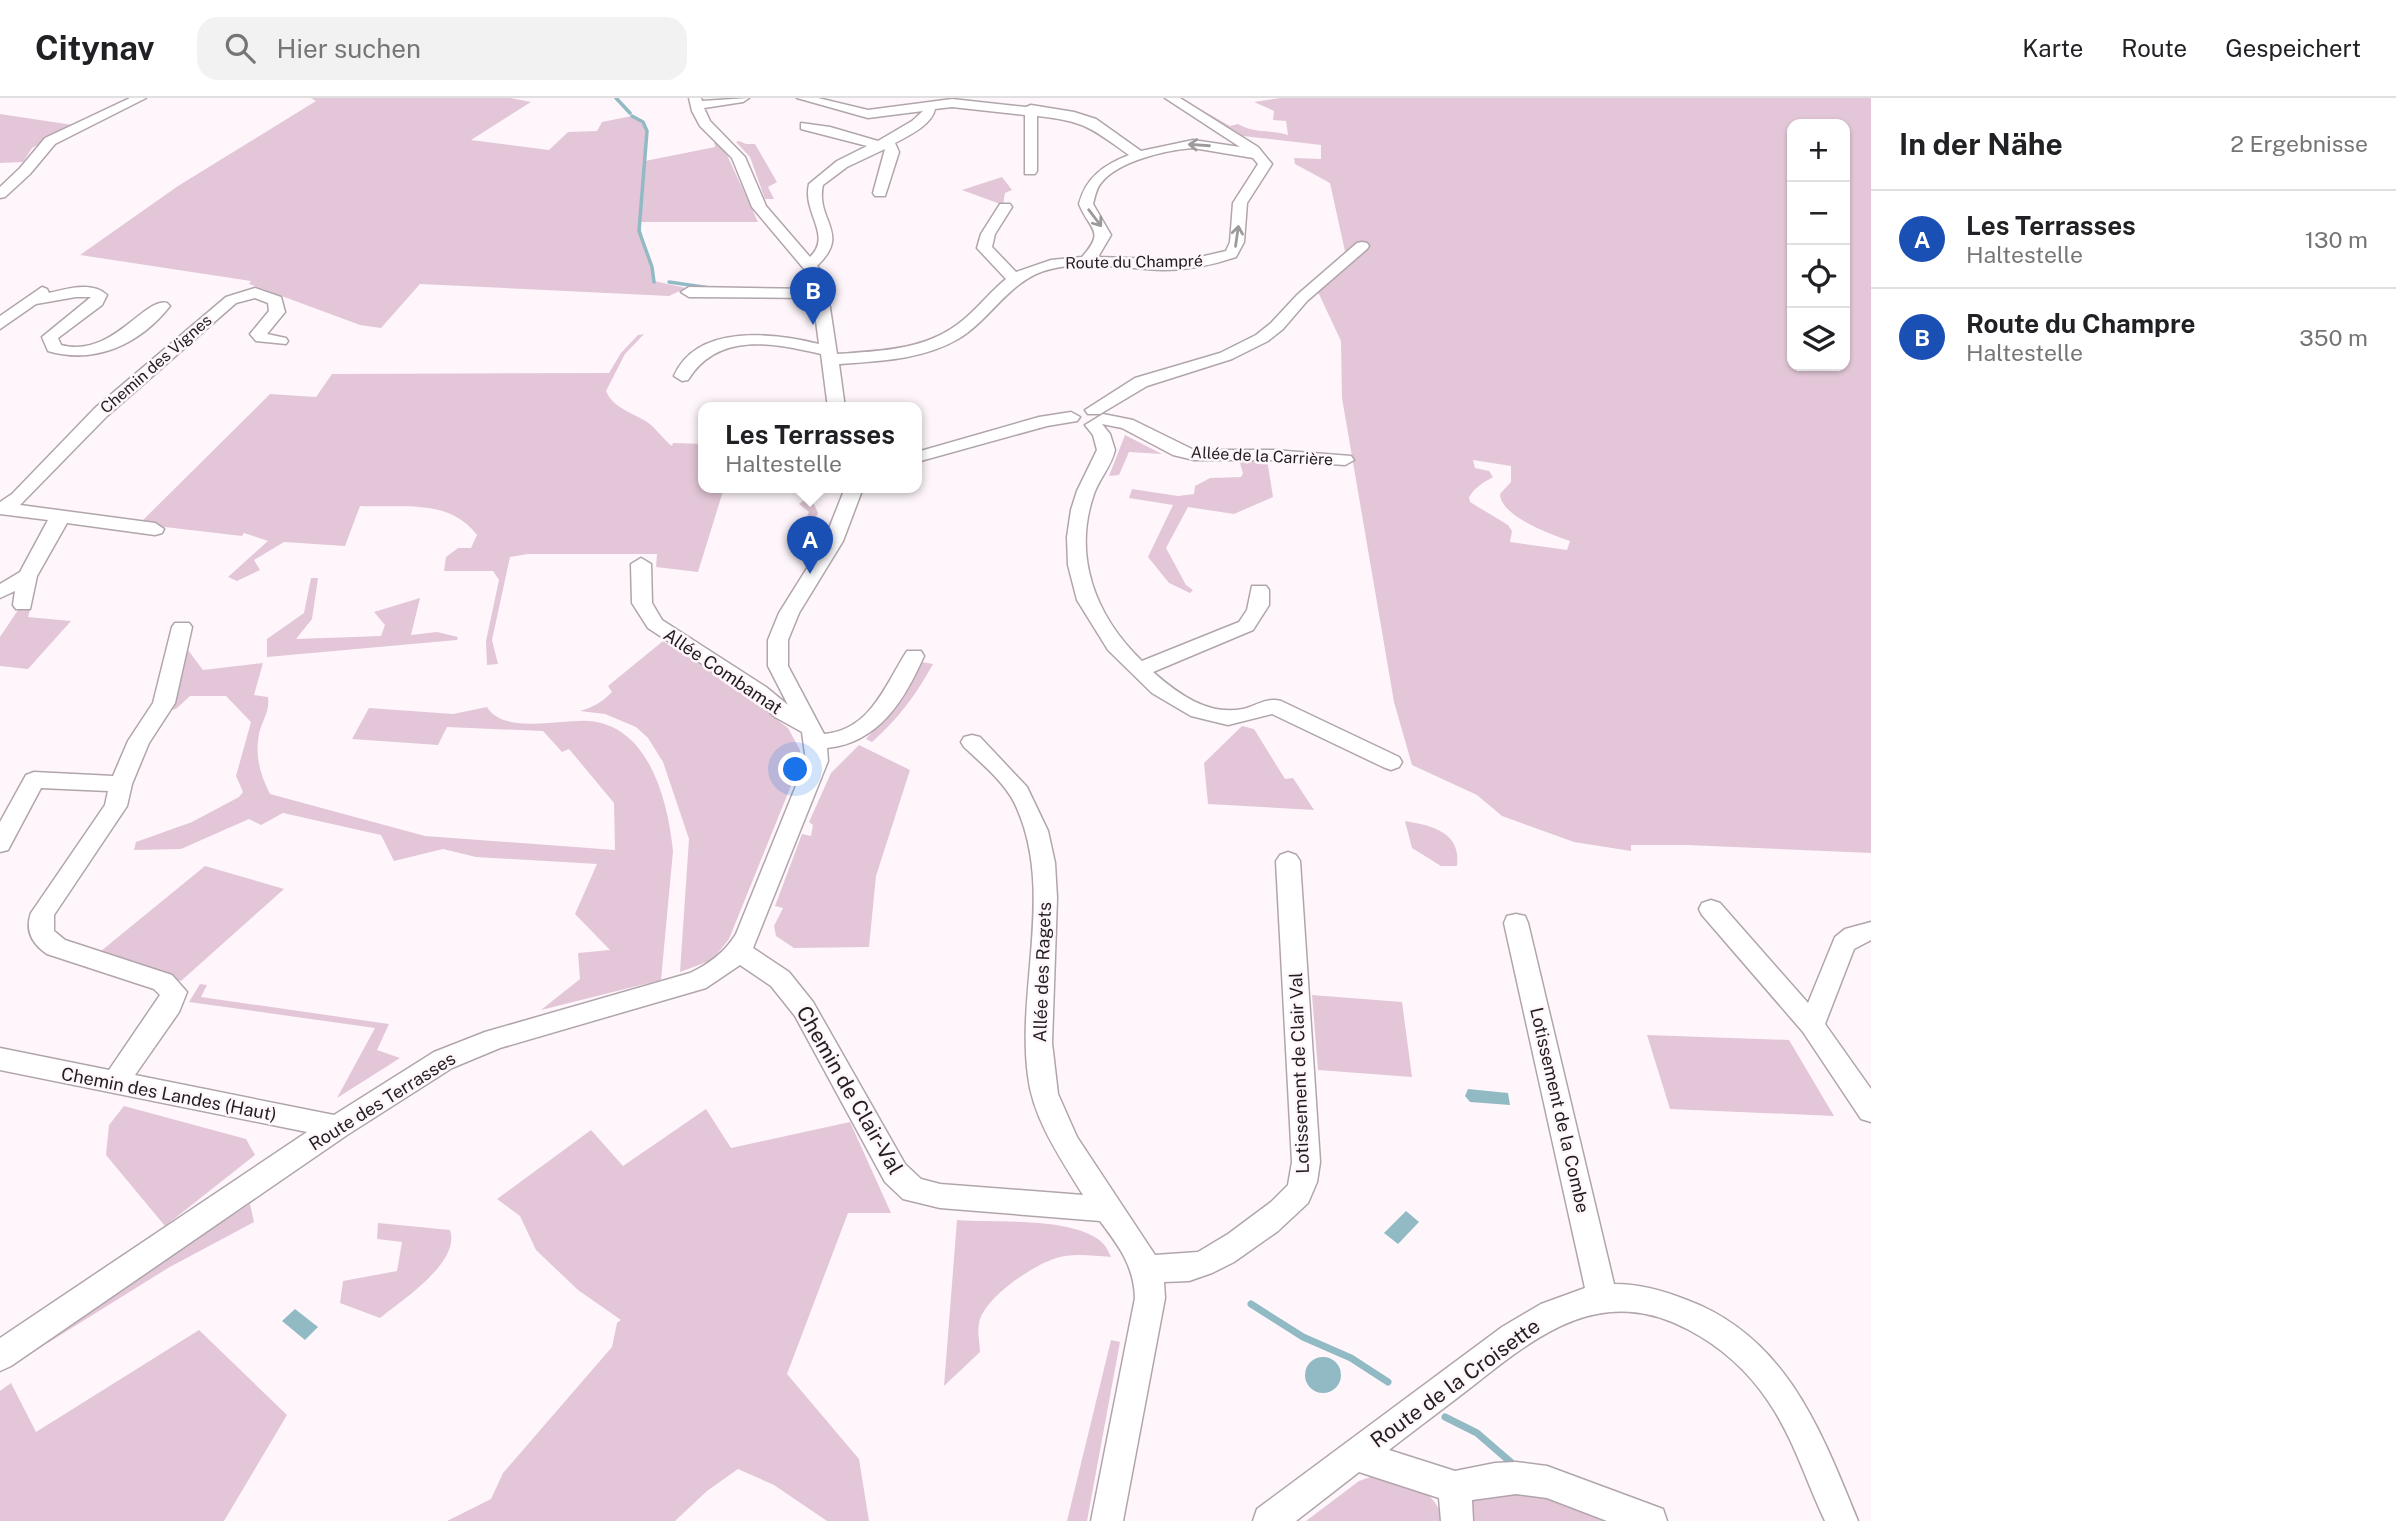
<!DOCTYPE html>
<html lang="de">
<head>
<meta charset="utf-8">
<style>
	:root { --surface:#fff; --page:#f2f2f2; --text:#202124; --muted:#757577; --line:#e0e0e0; --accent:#0b8043 }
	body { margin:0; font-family:"Public Sans",sans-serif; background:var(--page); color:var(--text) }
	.controls { position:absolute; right:21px; top:21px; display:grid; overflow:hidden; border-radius:14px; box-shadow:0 2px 5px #0004 }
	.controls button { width:63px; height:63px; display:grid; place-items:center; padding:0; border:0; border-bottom:2px solid var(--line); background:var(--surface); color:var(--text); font:35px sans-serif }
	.you { position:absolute; left:796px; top:672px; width:24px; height:24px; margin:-18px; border:5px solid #fff; border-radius:50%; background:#1a73e8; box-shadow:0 0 0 10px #1a73e833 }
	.badge { display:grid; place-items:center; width:46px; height:46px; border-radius:50%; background:var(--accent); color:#fff; font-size:23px; font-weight:700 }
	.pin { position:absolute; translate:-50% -58px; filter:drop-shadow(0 2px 4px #0008) }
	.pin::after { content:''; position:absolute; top:37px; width:24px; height:21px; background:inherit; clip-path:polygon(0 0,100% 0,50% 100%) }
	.popup { position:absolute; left:698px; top:304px; width:224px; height:91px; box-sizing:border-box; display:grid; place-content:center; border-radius:14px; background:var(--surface); filter:drop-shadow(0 2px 5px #0005); font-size:23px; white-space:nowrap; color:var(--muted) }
	.popup b { font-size:26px; color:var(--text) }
	.popup::after { content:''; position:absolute; left:50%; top:100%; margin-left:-14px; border:14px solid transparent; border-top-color:var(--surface) }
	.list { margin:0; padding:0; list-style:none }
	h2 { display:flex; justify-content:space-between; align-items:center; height:91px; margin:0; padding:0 28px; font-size:30px }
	h2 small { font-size:23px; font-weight:400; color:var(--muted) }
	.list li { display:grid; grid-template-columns:46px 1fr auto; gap:21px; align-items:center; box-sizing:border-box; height:98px; padding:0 28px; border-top:2px solid var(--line) }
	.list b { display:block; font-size:26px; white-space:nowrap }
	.list p { margin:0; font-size:23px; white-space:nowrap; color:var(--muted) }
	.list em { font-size:23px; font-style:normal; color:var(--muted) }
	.icon { flex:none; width:38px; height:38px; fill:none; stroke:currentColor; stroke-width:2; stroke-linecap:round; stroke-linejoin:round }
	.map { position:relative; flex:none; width:1871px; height:1423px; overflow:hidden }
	header { display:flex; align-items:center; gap:42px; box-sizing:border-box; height:98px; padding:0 35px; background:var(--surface); border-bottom:2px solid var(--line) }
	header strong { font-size:33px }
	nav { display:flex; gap:38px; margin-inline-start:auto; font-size:24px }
	.search { width:490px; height:63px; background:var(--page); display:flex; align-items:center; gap:18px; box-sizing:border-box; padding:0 24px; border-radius:21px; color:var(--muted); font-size:26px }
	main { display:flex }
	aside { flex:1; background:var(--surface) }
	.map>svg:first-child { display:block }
</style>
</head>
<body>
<header>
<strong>Citynav</strong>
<div class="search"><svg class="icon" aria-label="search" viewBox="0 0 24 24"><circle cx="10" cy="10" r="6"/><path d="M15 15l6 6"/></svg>Hier suchen</div>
<nav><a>Karte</a><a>Route</a><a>Gespeichert</a></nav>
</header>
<main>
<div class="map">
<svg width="1871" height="1423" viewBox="0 0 1871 1423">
	<rect width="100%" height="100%" fill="#fef6fb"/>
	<g fill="#e3c7d8" fill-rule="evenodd">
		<path d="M311,0H510L531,4L471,42L549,52L568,34L597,33L602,24L632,18C653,30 645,42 645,63L715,49L714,43H717L727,57L758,124H639L654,183L686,190L669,198L420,186L381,230L360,227L249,186L251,183L80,157L178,88L316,3Z"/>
		<path d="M1280,0H1871V755L1687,747H1631V753L1574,744L1502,718L1477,697L1412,667L1394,604L1342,300L1341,243L1318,194L1354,159L1346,158L1330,85L1295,66L1294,60L1321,61V47L1243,38L1190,8L1193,7L1230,28L1238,26C1255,36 1270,31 1288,37L1286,23L1273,22L1274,13L1254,4ZM1792,26H1845V268H1792ZM1473,362L1511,368V384L1500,396C1501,419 1551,436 1570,443L1567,452L1510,444L1512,433L1508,427L1470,404L1469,399C1476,388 1483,385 1493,379L1489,373L1475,370Z"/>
		<path d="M0,16L73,27L32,50L23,64L0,65Z"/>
		<path d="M739,43L746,46H755L777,84L768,89L774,101H765L750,59L736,44Z"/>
		<path d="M1002,79L1012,92L1005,95L1003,107L962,92Z"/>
		<path d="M644,236L625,256L606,293C613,310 633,315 647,324C656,330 663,341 672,348L673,345L703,346V390H724L698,474L656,469L657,456H528L510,459L492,542L498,566L487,567L486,543L499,482L493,473H444L446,459L458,450H471L477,437C449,400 403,410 360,408L345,448L284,444L254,462L260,472L237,483L228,479L268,443L244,435L242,438L139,426L270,296L316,299L332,276L609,275L621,255L638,237Z"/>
		<path d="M1125,337L1162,356L1129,354L1119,377L1109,378Z"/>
		<path d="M1267,361L1273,399L1234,416L1188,409L1166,450L1186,487L1193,492L1190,495L1169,485L1148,459L1173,407L1129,400L1132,391L1178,398L1194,396L1195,388L1210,380L1241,379L1243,375L1239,362Z"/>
		<path d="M804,402L814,406L818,415L805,442L812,449L807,458L797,454L799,450L795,443L809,414L799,406Z"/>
		<path d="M311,480H318L312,521L296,541L381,538L385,527L374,514L420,500L411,537L437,534L458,539L457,542L267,559V541L304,515Z"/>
		<path d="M18,512H30L28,519L71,523L28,571L0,568V539Z"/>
		<path d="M663,543L726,583L788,630L800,652L801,663L729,841L712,862L680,874L689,741L663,664L648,640L636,629L605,616L580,613C594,609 602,604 612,594L608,588Z"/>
		<path d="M188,552L203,572L263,565L254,597L268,599C270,614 262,622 259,636C255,659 260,676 270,696L425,738L615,752L614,705L569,651L562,654L543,633L447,629L438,647L352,641L369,610L453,616L487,609C504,637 560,621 589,623C650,628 668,704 673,753L661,882L541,912L580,881L578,855L610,852L575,816L597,766L476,759L443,751L394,763L381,737L283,715L261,727L249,721L181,751L134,752L136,744L192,724L239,699L243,694L236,678L251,624L226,598H190L176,611L172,612L184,553Z"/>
		<path d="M922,564L933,566C916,597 898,621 872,644L866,641L904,598Z"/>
		<path d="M1242,628L1254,631L1285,681L1293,680L1314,712L1208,706L1204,665Z"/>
		<path d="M859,647L910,672L876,778L869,849L794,850L776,838L774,828L783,810L775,808L802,736L811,738L813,727L809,724L831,675Z"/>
		<path d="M1405,723C1433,728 1461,734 1457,768H1441L1412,750Z"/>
		<path d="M205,768L284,791L181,883L101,853Z"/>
		<path d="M200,886L207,887L201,899L389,926L377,952L400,960L337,1000L375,930L189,904Z"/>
		<path d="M1312,897L1402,904L1412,979L1318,972Z"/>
		<path d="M1647,937L1789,942L1834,1018L1670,1011Z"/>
		<path d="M124,1008L246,1041L255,1057L165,1128L106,1057L109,1027Z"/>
		<path d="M706,1011L731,1050L850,1024L891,1115H848L787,1276L859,1361L869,1423H827L774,1387L738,1371L707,1393L675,1423H447L491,1401L503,1375L612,1249L617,1225L621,1222L578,1192L536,1152L520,1118L497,1101L591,1032L623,1068Z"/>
		<path d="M250,1106L254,1124L168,1170L14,1266L12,1263Z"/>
		<path d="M957,1122C996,1125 1066,1119 1098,1141C1105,1146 1108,1152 1111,1159C1092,1158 1070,1154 1051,1162C1029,1170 982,1202 979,1226C977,1235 980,1245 980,1254L944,1288Z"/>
		<path d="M378,1125L450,1132C461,1164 402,1202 380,1220L340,1205L343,1183L397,1173L402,1144L377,1141Z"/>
		<path d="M199,1232L287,1317L224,1423H0V1293L11,1285L36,1334Z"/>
		<path d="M1111,1242L1120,1244L1087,1423H1067Z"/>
		<path d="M1376,1377C1408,1388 1434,1387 1443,1423H1306L1359,1383Z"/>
		<path d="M1522,1387L1619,1423H1473L1471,1399Z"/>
	</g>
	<g fill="#92bac4">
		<path d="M1468,991L1508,995L1510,1007L1470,1004L1465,998Z"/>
		<path d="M1406,1113L1419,1124L1398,1146L1384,1135Z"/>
		<path d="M295,1211L318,1229L305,1242L282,1223Z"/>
		<circle cx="1323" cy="1277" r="18"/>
	</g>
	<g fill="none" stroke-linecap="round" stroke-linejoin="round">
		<g stroke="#92bac4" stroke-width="3.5">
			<path d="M616,0L630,15"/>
			<path d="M632,18L643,24L647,33L639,133L652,169L654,184"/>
			<path d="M669,184L717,191"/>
		</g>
		<g stroke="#92bac4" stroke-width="7">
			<path d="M1251,1206L1303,1239L1351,1260L1388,1284"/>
			<path d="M1445,1319L1477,1335L1514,1367"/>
		</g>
		<g stroke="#b1a5ac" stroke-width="3">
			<g id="minor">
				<path d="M130,0H146L55,46L30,76L5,99L0,100V89L20,70L45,40Z"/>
				<path d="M689,0H701L702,3L749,0L743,4L704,10L710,23L745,59L766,108L810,159C833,137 802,115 809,86L837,63L867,48L801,31V25L830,29L878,43L912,23L923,13L868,20L797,0H818L868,12L952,1L1026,9L1031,7L1074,14L1096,21L1141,53L1193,42L1240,49L1165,0H1180L1258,49L1272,66L1247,105L1244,144L1236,159C1212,167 1189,172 1163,172C1126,171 1087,162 1051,171C1010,180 992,221 958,241C922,262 879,263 839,266L845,310H828L821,256C774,245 718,233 688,282L682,283L674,278C697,225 775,235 819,246L813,200L689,199L681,194L689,189L812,191L810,178L752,109L732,60L700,28L692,13ZM952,9L1025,17V76H1035L1037,73V18C1085,23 1091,30 1129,57C1104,67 1086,79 1079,106C1090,133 1106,132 1082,159L1051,162L1016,174L992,149L995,136L1012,109L1010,106H1000L981,136L977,150L1006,181C990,194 978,210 962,223C927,252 881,253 837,256L825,177L817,168C852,135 815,123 823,87L847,69L885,51L873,95L875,98H885L899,54L895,45C908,38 932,27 935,11ZM1193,50L1253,60L1258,66L1233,105L1230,144L1226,153L1187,162L1098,159L1111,137L1093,106C1095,99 1096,91 1101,85C1118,63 1166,52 1193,50Z"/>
				<path d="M1362,144L1367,145L1369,148L1367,151L1307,203L1283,231L1268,243L1232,261L1147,288L1100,316H1088L1085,312L1135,280L1220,255L1256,237L1271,225L1297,197L1357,145Z"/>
				<path d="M42,189L47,191L49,195C67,191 92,183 107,197L102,207L58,240L61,247C112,261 144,199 167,205L170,208C140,246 95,267 48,253L42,239L91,199H76L36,206L0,231V218Z"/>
				<path d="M255,190L281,199L285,214L267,236L286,240L288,243L286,246L256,243L250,236L269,213L268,205L255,200L236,205L107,318L20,407L155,425L164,431L162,435L155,437L67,425L37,478L30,511H16L13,507L15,493L0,500V486L20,474L48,422L0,416V404L12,396L95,310L226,199Z"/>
				<path d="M1071,314L1080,319L1077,323L1047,328L917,364V354L1039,319Z"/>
				<path d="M1103,316L1133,322L1194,352H1273L1351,358L1354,362L1345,367L1273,362H1194L1173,357L1122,330L1102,326L1110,336L1115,352C1111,369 1099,381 1094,396C1072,459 1096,519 1142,563L1239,524L1247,512L1252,488H1266L1269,492V507L1253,532L1153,574C1178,596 1208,618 1243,611C1256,608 1267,599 1281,603L1399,659L1402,664L1399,669L1391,672L1383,669L1272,616L1228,627L1191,618L1152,595L1108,552L1077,502L1068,467L1067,439L1071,412L1077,393L1097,352L1093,337L1085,327Z"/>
				<path d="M845,390H863L843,443L799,515L788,542V568L824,636C871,632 885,587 907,553H921L924,558C905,601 879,645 827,650L828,663L753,850L789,874L813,904L905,1066L921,1081L940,1086L1083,1097C1061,1061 1033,1021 1028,978C1016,889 1056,789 1014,704C1003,683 981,665 964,649L961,644L964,639L972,637L980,639L1027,689L1048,733L1055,765L1057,800L1052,945L1058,996L1077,1039L1155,1157L1198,1154L1228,1136L1271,1104L1288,1087L1292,1064L1276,763L1280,757L1288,754L1296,757L1300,763L1320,1064L1317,1084L1308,1105L1278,1133L1234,1164L1212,1175L1189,1183L1164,1184L1165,1200L1123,1423H1091L1135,1200C1134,1168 1119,1148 1100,1123L940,1110L903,1101L885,1084L795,918L771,888L740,867L706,890L500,950L452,970L347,1037L11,1268L0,1273V1240L307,1034L0,972V950L109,972L160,897L154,891L47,856C32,846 25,832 31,815L105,707L108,693L41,690L8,752L0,754V724L26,677L34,674L113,678L128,643L153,605L172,529L175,525H189L192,529L175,605L149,645L132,686L127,708L54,817V833L65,842L172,877L187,894L179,914L135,977L334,1017L434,954L485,934L690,875C709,866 725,854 736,836L806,663L802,634L775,619L752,599L648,530L632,505L631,466L641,460L651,466L652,505L662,522L766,589L788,607L768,568V542L779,515L824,443Z"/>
				<path d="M1711,802L1720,805L1808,905L1835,839L1845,831L1871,824V842L1854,851L1825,926L1871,991V1024L1861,1021L1803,934L1702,817L1699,811L1702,805Z"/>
				<path d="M1516,816L1525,818L1528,825L1614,1186C1639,1186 1662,1192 1687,1202C1786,1239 1821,1332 1858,1423H1825C1806,1383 1793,1339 1768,1303C1748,1273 1721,1249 1689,1232C1603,1186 1541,1234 1474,1287C1446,1309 1417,1330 1389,1352L1455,1373L1495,1365L1516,1364L1547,1368L1663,1411L1667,1423H1607L1547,1400L1516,1396L1472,1402L1473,1423H1441L1439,1400L1359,1374L1296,1423H1253L1257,1411L1502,1229L1541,1206L1585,1190L1504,825L1507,818Z"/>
			</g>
		</g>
		<use href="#minor" fill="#fff" fill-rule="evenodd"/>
	</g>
	<defs><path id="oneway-shaft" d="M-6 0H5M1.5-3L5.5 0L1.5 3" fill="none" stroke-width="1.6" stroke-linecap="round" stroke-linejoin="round" transform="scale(1.75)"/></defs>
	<g stroke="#9c9a9b">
		<use href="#oneway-shaft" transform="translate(1199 47) rotate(-176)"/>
		<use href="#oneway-shaft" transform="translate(1095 120) rotate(53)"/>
		<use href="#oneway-shaft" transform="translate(1237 138) rotate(-82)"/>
	</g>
	<g text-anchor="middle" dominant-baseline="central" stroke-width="5" stroke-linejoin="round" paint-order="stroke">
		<g font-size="16" fill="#221e20" stroke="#fef6fb">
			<text transform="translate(1134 164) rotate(-1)">Route du Champré</text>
			<text transform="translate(156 266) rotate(-41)">Chemin des Vignes</text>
			<text transform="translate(1262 358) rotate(3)">Allée de la Carrière</text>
		</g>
		<g font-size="18" fill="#221e20" stroke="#fef6fb">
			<text transform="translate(723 573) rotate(34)">Allée Combamat</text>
			<text transform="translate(1042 874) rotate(-88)">Allée des Ragets</text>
			<text transform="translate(1299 975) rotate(-92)">Lotissement de Clair Val</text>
			<text transform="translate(169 996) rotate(11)">Chemin des Landes (Haut)</text>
			<text transform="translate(382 1003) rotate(-32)">Route des Terrasses</text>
			<text transform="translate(1560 1012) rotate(77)">Lotissement de la Combe</text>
		</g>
		<g font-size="21" fill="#221e20" stroke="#fef6fb">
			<text transform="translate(850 992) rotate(60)">Chemin de Clair-Val</text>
			<text transform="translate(1455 1285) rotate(-36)">Route de la Croisette</text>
		</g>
	</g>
</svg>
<div class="controls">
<button>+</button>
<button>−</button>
<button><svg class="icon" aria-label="locate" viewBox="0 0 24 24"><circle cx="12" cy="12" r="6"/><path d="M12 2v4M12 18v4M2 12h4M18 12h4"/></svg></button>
<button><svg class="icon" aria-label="layers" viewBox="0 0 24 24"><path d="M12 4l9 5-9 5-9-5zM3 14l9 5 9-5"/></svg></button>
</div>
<div class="you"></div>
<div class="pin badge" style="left:810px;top:476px;background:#1a4fb4">A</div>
<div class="popup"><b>Les Terrasses</b>Haltestelle</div>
<div class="pin badge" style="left:813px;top:227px;background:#1a4fb4">B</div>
</div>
<aside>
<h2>In der Nähe<small>2 Ergebnisse</small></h2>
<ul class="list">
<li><span class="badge" style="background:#1a4fb4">A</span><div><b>Les Terrasses</b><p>Haltestelle</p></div><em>130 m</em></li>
<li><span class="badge" style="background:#1a4fb4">B</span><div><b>Route du Champre</b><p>Haltestelle</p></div><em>350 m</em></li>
</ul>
</aside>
</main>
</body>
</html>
